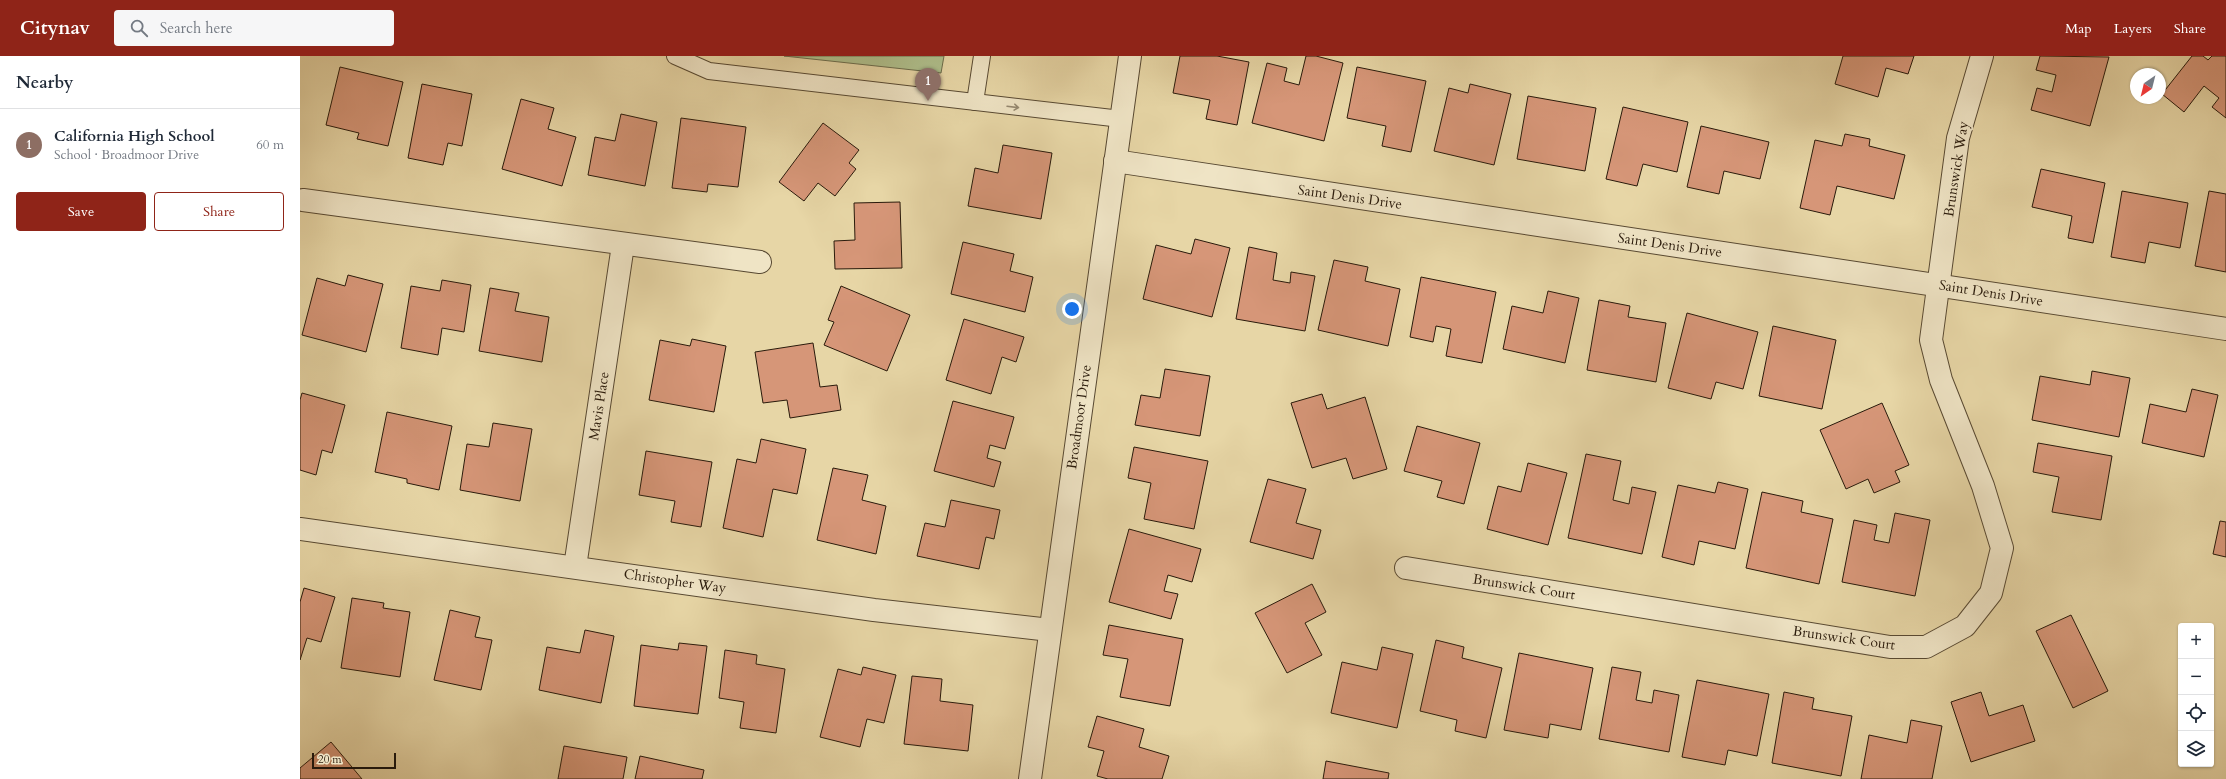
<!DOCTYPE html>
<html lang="en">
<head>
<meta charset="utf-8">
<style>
	:root { --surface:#fff; --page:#f6f6f7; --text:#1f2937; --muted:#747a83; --line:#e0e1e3; --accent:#8f2418 }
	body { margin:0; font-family:Cardo,serif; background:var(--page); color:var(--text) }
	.controls { position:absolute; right:12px; bottom:12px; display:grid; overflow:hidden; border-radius:4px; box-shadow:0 1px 3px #0004 }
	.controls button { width:36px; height:36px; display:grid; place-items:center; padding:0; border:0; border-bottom:1px solid var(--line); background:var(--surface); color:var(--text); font:20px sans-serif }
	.compass { position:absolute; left:1830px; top:12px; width:36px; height:36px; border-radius:50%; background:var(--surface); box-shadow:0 1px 3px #0004; rotate:215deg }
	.scale { position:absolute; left:12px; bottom:10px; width:84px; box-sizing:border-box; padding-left:4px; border:2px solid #291a0b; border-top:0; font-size:11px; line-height:14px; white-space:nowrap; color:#291a0b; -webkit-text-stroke:3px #efe4c5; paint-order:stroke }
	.you { position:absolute; left:772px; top:253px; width:14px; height:14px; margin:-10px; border:3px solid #fff; border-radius:50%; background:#1a73e8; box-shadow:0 0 0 6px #1a73e833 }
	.badge { display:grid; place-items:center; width:26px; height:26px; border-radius:50%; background:var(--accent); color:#fff; font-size:13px; font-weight:700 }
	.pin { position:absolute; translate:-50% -33px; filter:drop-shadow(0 1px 2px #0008) }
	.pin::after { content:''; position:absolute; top:21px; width:14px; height:12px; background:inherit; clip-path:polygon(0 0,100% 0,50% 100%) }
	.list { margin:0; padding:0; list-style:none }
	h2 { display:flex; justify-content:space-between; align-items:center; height:52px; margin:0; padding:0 16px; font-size:17px }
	h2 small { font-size:13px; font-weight:400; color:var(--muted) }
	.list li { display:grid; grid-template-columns:26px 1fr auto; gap:12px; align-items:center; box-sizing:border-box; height:72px; padding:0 16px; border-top:1px solid var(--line) }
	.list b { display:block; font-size:15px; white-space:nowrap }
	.list p { margin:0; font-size:13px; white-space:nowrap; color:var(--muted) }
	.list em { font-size:13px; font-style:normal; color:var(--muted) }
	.actions { display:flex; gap:8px; padding:12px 16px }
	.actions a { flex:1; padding:9px 0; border:1px solid var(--accent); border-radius:4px; text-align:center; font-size:14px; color:var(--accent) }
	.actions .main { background:var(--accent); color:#fff }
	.icon { flex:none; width:22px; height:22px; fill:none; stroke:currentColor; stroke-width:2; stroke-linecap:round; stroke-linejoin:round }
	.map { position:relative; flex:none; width:1926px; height:723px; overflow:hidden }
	header { display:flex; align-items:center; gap:24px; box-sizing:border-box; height:56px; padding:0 20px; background:var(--accent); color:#fff }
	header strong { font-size:19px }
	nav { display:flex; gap:22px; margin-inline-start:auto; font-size:14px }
	.search { width:280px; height:36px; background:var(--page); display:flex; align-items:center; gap:10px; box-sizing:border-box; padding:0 14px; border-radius:4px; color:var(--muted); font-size:15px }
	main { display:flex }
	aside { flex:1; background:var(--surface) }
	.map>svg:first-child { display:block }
</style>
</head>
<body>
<header>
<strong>Citynav</strong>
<div class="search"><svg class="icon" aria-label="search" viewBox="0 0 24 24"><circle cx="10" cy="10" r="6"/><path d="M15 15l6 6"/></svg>Search here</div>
<nav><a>Map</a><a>Layers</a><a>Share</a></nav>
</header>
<main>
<aside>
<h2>Nearby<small></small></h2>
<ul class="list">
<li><span class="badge" style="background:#8d6e63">1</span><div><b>California High School</b><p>School · Broadmoor Drive</p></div><em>60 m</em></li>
</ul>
<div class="actions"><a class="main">Save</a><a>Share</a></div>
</aside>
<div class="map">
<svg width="1926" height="723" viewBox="0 0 1926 723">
	<rect width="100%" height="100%" fill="#e7d6a6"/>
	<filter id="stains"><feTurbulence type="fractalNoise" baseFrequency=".005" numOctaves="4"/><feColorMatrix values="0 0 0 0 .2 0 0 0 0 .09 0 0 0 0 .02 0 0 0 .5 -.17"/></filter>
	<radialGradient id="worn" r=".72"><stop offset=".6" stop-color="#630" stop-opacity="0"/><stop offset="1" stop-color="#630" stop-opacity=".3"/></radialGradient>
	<path fill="#afbf8c" stroke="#6c6c4c" d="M484,0H644L641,17Z"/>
	<g fill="#d69678" stroke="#291a0b">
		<path d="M880,0H917L949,6L937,69L906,63L910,44L873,37Z"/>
		<path d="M1006,0H1016L1043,7L1024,85L952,67L967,7L987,12L984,25L999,29Z"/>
		<path d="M1543,0H1614L1608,18L1586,12L1578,41L1535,28Z"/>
		<path d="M1740,0L1809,1L1790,70L1731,54L1737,32L1752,36L1756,19L1736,14Z"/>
		<path d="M1892,0H1903L1908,4L1912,0H1926V62L1912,51L1919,42L1904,30L1884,56L1862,38Z"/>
		<path d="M40,11L103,26L88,90L57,83L59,77L26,69Z"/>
		<path d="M1057,11L1126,25L1111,96L1082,90L1086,70L1047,62Z"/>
		<path d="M122,28L172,38L162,90L148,87L143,109L108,102Z"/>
		<path d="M1170,28L1211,38L1194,109L1134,95L1149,32L1168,37Z"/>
		<path d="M1228,40L1296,52L1285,115L1217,103Z"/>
		<path d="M221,43L254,52L248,73L276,81L262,130L202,113Z"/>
		<path d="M1323,51L1388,66L1377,116L1343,108L1337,130L1306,123Z"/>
		<path d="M321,58L357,66L345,130L288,119L295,81L315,85Z"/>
		<path d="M381,62L446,71L438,131L408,128L407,136L372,132Z"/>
		<path d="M523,67L559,94L549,107L556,113L535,140L518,127L504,145L479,126Z"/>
		<path d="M1401,70L1469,86L1460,123L1424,115L1419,138L1387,131Z"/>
		<path d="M1545,78L1570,83L1569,90L1605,99L1594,143L1537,130L1530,159L1500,152L1515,84L1542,90Z"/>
		<path d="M703,89L752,97L741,163L668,150L675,112L698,117Z"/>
		<path d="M1741,113L1805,127L1793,187L1768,182L1772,160L1732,151Z"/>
		<path d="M1822,135L1888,147L1880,192L1849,186L1845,207L1811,201Z"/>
		<path d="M1909,135L1926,138V216L1895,210Z"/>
		<path d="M600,146L602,212L535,213L534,185L555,184L554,147Z"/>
		<path d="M895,183L930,192L912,261L843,243L856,189L891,198Z"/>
		<path d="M663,186L714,198L710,215L733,221L725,256L651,238Z"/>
		<path d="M949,191L977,197L973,224L990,227L991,216L1015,220L1005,275L936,263Z"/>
		<path d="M1034,204L1068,211L1065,225L1100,233L1088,290L1018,274Z"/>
		<path d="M48,219L83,228L66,296L2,279L17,222L45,230Z"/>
		<path d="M1121,221L1196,236L1182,307L1146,300L1151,273L1136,270L1133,286L1110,281Z"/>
		<path d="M142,224L171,229L164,276L142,272L138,299L101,292L111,230L140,235Z"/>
		<path d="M541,230L610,259L587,315L524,289L534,266L528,264Z"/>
		<path d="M190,232L219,237L215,255L249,261L242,306L179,295Z"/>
		<path d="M1248,235L1279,242L1265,307L1203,293L1212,250L1243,257Z"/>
		<path d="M1299,244L1330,250L1328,261L1366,267L1356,326L1287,314Z"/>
		<path d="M1387,257L1458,276L1443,333L1416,326L1411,343L1368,332Z"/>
		<path d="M664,263L724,281L716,306L702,301L691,338L646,324Z"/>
		<path d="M1473,270L1536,284L1522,353L1459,340Z"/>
		<path d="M392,283L426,290L414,356L349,344L360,284L390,290Z"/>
		<path d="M513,287L520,331L537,329L541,354L490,362L487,344L463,347L455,296Z"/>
		<path d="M865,313L910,320L900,380L835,369L841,339L860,342Z"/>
		<path d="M1792,315L1830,322L1819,381L1732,364L1740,320L1790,329Z"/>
		<path d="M1892,333L1918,339L1904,401L1842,387L1850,348L1886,356Z"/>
		<path d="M2,337L45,349L32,397L22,394L16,419L0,414V344Z"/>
		<path d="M1022,338L1027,353L1065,341L1087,413L1053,423L1046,402L1012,412L991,347Z"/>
		<path d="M653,345L714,361L705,393L690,389L687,402L701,406L694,431L634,415Z"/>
		<path d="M1582,347L1609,409L1595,415L1600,426L1574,437L1568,423L1546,433L1520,374Z"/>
		<path d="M87,356L152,370L139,434L107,427V423L75,416Z"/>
		<path d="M193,367L232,373L220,445L160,434L167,388L189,391Z"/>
		<path d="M1117,370L1180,387L1164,448L1137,441L1142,425L1104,415Z"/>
		<path d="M461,383L506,393L497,438L473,433L463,481L423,472L437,403L456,407Z"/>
		<path d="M1738,387L1812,400L1801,464L1752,456L1759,421L1733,416Z"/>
		<path d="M834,391L908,405L894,473L844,463L851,427L828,422Z"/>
		<path d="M346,395L412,406L401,471L371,466L375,445L339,439Z"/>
		<path d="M1286,398L1321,405L1313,444L1329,448L1332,431L1356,436L1342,498L1268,482Z"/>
		<path d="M1228,407L1267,417L1248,489L1187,473L1198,430L1221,436Z"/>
		<path d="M533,412L568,419L562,444L586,450L576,498L517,484Z"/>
		<path d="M968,423L1006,433L996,467L1021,474L1013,503L950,486Z"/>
		<path d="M1418,426L1448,433L1435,493L1399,485L1394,509L1362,501L1378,429L1415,437Z"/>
		<path d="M1462,436L1503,445L1501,456L1533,463L1519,528L1446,512Z"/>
		<path d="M651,444L700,454L694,483L686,481L679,513L617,500L625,467L645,471Z"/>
		<path d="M1595,457L1630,464L1615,540L1542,526L1554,464L1577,469L1574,484L1589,487Z"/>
		<path d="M1920,465L1926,466V501L1913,498Z"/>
		<path d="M829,473L901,493L892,526L868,519L864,535L878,538L871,563L809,546Z"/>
		<path d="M1012,528L1026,556L1005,567L1022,599L987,617L955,557Z"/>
		<path d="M4,532L35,541L21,586L7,582L0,604V546Z"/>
		<path d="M52,542L84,547L83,552L110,556L100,621L41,612Z"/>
		<path d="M150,554L180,561L175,581L192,584L181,634L134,624Z"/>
		<path d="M1771,559L1808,635L1773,652L1736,575Z"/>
		<path d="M809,569L883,583L870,650L820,641L828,603L803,599Z"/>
		<path d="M285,574L314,580L301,647L239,634L247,591L280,597Z"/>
		<path d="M1136,584L1164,591L1162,602L1202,612L1186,682L1155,675L1157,664L1120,655Z"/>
		<path d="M379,587L407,590L398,658L334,650L341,589L378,594Z"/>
		<path d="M1082,591L1113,598L1097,672L1031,657L1042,606L1077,614Z"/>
		<path d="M425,594L457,599L456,608L485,613L476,677L440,672L444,646L419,642Z"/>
		<path d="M1219,597L1293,612L1281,674L1250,668L1248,682L1204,674Z"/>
		<path d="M563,611L596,619L584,667L567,663L560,691L520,681L538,613L561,619Z"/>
		<path d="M1312,611L1341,616L1336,644L1352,647L1354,634L1379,639L1369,696L1299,683Z"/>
		<path d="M612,620L642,623L640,645L673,649L668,695L604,688Z"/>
		<path d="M1397,624L1469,638L1457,700L1428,694L1425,709L1382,701Z"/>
		<path d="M1484,636L1514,642L1512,653L1552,660L1541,720L1472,707Z"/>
		<path d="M1681,636L1689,660L1723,649L1735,685L1671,706L1651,646Z"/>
		<path d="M797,660L844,673L839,691L869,700L862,723H808L797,720L804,695L788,691Z"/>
		<path d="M1611,664L1642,670L1632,723H1561L1569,679L1607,687Z"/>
		<path d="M31,686L62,723H0V712Z"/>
		<path d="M264,690L327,701L323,723H258Z"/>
		<path d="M340,700L404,714L402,723H335Z"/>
		<path d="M1026,705L1089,717L1088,723H1023Z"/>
	</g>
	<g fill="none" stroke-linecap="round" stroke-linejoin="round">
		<g stroke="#584932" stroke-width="18">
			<g id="service">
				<path d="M375,0L409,15L821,63"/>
				<path d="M675,46L682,0"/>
			</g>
		</g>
		<g stroke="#584932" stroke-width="24">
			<g id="minor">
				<path d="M815,105L1926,273"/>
				<path d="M3,144L460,206"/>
				<path d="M0,473L574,554L750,574"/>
				<path d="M275,511L323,189"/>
				<path d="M1106,512L1590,591H1626L1665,570L1691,537L1702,492L1683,430L1641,324L1631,284L1658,82L1682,0"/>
			</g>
		</g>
		<g stroke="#584932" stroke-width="24">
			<path id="tertiary" d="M730,723L830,0"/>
		</g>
		<use href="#service" stroke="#efe4c5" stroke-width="16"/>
		<use href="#minor" stroke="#efe4c5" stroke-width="22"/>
		<use href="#tertiary" stroke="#efe4c5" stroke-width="22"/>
	</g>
	<defs><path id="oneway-shaft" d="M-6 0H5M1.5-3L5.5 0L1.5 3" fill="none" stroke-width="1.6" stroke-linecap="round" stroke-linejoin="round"/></defs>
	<use stroke="#968971" href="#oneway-shaft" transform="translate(713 51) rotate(7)"/>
	<g text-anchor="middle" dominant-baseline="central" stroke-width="4" stroke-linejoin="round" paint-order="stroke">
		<g font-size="14" fill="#291a0b" stroke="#efe4c5">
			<text transform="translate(1656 113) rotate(-81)">Brunswick Way</text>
			<text transform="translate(1050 141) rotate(8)">Saint Denis Drive</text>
			<text transform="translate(1370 189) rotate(8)">Saint Denis Drive</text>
			<text transform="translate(1691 237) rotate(9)">Saint Denis Drive</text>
			<text transform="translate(299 350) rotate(-81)">Mavis Place</text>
			<text transform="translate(779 361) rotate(-82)">Broadmoor Drive</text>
			<text transform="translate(375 525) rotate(8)">Christopher Way</text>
			<text transform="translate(1224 531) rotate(9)">Brunswick Court</text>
			<text transform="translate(1544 582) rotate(8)">Brunswick Court</text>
		</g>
	</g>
	<rect width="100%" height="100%" filter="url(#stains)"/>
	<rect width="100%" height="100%" fill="url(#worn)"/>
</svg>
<div class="controls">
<button>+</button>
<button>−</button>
<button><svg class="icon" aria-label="locate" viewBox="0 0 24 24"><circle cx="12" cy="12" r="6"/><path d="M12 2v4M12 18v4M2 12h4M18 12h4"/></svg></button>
<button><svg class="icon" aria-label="layers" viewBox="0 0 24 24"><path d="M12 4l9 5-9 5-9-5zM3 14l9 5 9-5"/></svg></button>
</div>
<svg class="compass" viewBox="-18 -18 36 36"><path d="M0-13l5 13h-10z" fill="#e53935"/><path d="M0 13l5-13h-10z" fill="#747a83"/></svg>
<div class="scale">20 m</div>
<div class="you"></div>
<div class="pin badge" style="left:628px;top:45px;background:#8d6e63">1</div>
</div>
</main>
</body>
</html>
